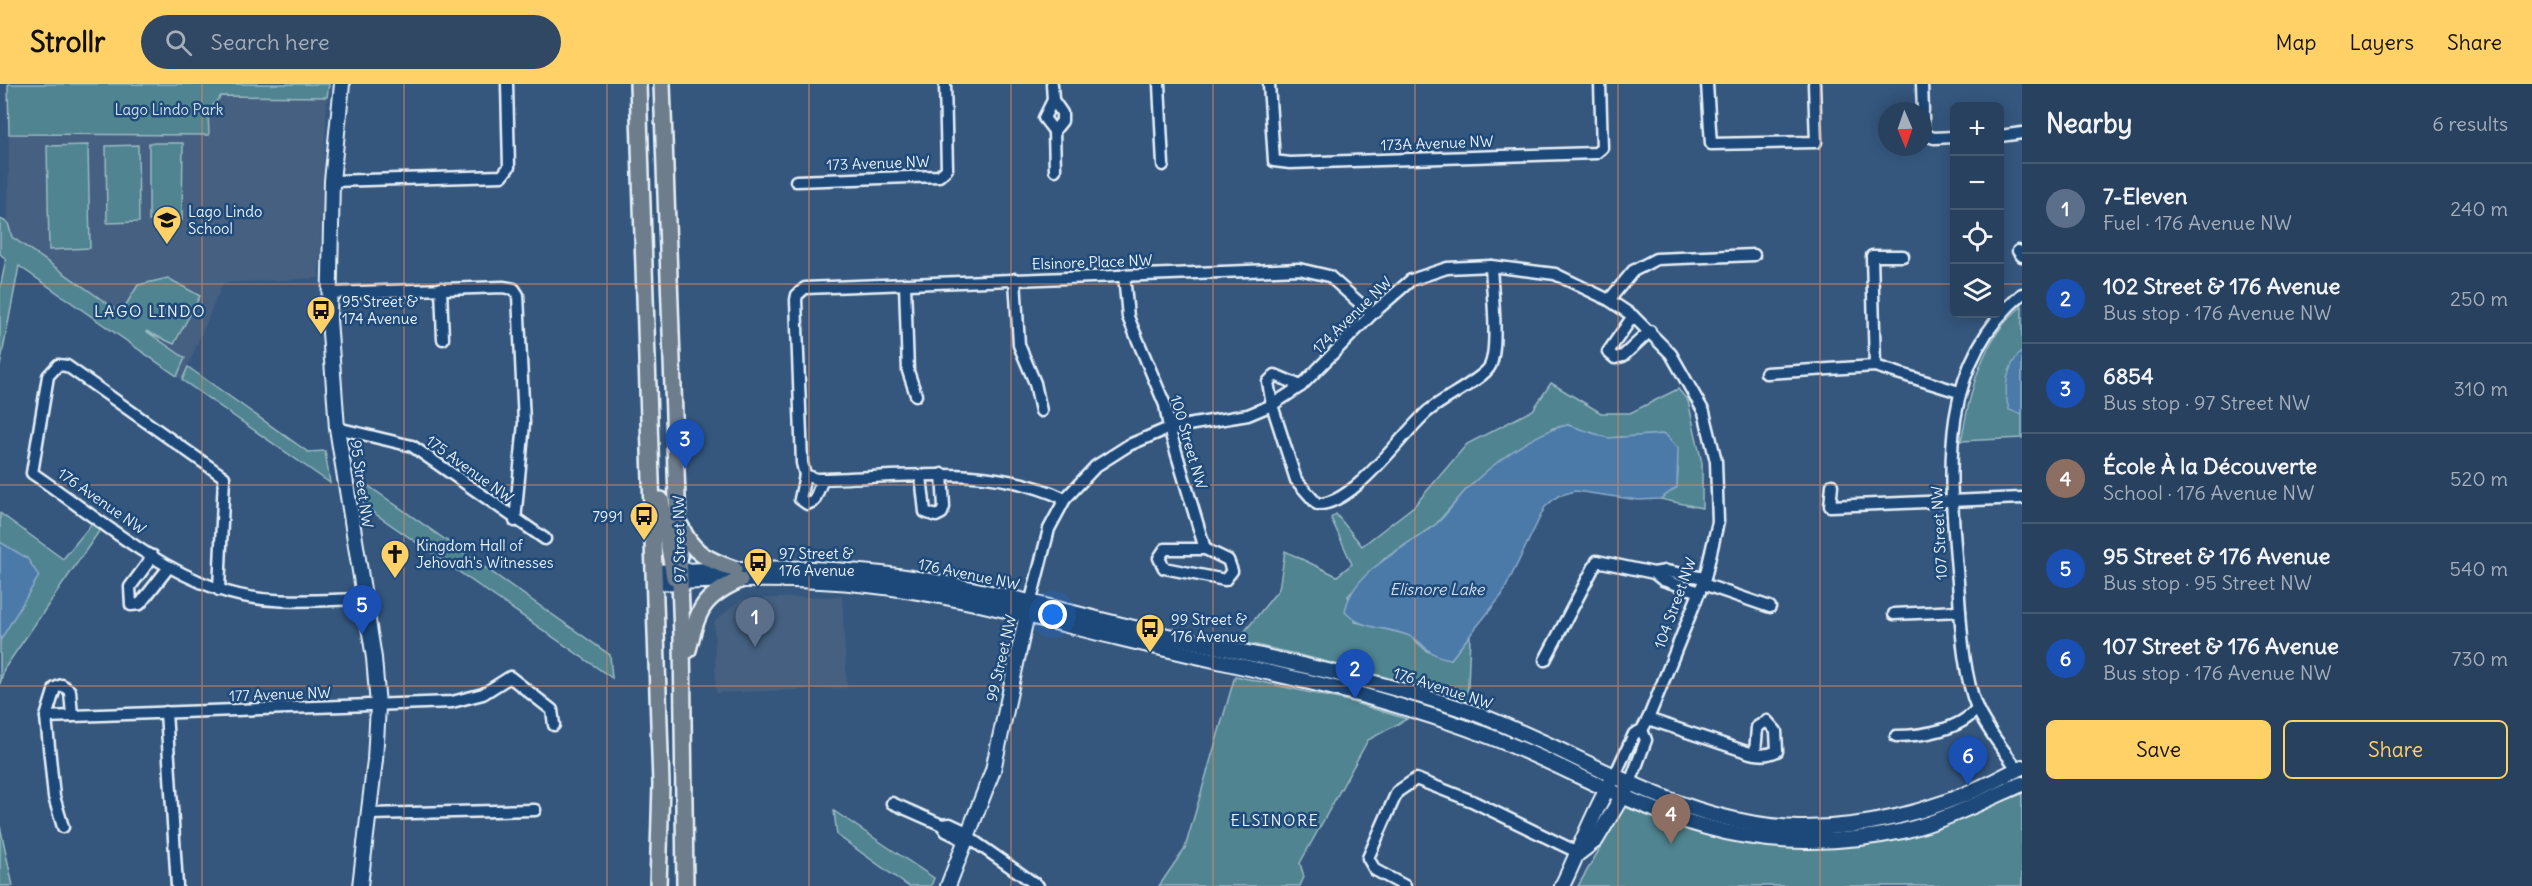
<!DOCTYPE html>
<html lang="en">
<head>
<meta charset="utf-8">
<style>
	:root { --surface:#28415e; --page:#304864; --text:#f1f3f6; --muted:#a5afbc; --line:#445a73; --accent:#ffd166 }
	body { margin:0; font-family:Delius,sans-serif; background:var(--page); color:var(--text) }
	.controls { position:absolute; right:18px; top:18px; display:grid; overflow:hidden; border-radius:9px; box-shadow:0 3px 15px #0003 }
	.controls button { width:54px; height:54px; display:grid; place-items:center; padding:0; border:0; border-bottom:2px solid var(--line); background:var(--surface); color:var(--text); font:30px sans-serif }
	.compass { position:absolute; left:1878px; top:18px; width:54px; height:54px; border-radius:50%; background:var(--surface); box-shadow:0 3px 15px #0003; rotate:178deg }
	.you { position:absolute; left:1053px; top:531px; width:21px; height:21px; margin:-15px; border:4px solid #fff; border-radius:50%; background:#1a73e8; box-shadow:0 0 0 9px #1a73e833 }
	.badge { display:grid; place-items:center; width:39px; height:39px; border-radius:50%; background:var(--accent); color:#fff; font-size:20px; font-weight:700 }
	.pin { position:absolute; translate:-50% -50px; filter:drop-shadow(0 2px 3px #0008) }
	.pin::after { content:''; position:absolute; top:32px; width:21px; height:18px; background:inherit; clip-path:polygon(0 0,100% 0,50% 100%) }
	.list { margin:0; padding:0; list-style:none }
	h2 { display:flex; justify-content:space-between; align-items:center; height:78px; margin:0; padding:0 24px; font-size:26px }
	h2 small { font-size:20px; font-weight:400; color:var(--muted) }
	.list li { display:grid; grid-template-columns:39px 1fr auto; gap:18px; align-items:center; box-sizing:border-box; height:90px; padding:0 24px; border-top:2px solid var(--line) }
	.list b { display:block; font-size:22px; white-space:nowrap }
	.list p { margin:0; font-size:20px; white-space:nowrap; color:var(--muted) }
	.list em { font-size:20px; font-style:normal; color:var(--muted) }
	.actions { display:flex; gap:12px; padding:18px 24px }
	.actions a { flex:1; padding:14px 0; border:2px solid var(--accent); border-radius:9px; text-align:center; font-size:21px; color:var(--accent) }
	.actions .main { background:var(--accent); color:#111 }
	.icon { flex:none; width:33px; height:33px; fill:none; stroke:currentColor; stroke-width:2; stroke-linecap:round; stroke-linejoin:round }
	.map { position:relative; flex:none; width:2022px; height:802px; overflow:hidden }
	header { display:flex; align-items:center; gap:36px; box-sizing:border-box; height:84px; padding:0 30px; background:var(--accent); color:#111 }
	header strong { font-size:28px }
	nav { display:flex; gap:33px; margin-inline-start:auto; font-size:21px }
	.search { width:420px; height:54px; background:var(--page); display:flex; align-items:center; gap:15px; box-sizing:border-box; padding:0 21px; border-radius:33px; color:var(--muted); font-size:22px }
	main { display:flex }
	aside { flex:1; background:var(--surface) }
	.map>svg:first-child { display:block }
</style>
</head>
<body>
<header>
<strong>Strollr</strong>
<div class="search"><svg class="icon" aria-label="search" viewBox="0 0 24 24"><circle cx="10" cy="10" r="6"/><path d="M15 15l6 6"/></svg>Search here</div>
<nav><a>Map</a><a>Layers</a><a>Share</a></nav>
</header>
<main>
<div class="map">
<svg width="2022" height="802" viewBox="0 0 2022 802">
	<rect width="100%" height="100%" fill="#35577e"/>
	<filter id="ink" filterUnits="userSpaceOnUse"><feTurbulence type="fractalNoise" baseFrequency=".0167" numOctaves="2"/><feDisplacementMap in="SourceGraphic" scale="12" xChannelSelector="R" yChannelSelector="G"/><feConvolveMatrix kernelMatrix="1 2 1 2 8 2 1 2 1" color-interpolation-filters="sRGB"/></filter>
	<g filter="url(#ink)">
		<g fill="#446080">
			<path d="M221,12L327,13L319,194L223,199L182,296L19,183L8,139L9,50L208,51V27Z"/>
			<path d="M842,512L847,604L716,609L714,538L741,515Z"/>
		</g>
		<g fill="#508490" stroke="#9cbac4" stroke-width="1.5">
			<path d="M8,0H329L327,13L221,12L208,27L209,51L9,50Z"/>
			<path d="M149,59H183L182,136L149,137Z"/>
			<path d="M88,61L90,164L49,166L47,62Z"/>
			<path d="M138,61L139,138L107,139L106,62Z"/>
			<path d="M0,135L8,139L12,153L121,229L138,201L168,194L200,212L174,260L146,247L185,274L177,292L19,182L0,282V205L6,175L0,170Z"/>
			<path d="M2022,222V354L1961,357C1971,307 1980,256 2022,222Z"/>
			<path d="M188,283L308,368L325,367L330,399L182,296Z"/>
			<path d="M1551,299L1601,329H1630L1678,305L1688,317L1702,379V424L1660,415L1677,403L1678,385L1665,350L1608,354L1568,341L1553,344L1466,406L1436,440L1384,475L1348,512L1355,538L1409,551L1427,567L1451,575L1470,551L1468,603L1463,619C1389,593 1314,573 1237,557L1279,505L1285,467L1337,492L1352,480L1331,434L1336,430L1362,462L1414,422L1467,360L1533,326Z"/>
			<path d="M360,396L610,571L612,594L364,422Z"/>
			<path d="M0,429L63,475L94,437L102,443L4,585L0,600Z"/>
			<path d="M1235,592L1348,617L1407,635L1368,656L1300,779L1304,793L1300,802H1159L1185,764Z"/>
			<path d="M2022,710V802H1578L1624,723L1696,748L1807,764L1905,754Z"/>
			<path d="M834,727L934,794L931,802H908L837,751Z"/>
			<path d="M0,742L13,802H0Z"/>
		</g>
		<g fill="#4c7aa8" stroke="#8aaac8" stroke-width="1.5">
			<path d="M2022,267V330L2009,326C2003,306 2006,282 2022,267Z"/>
			<path d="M1568,341L1608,354L1665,350L1678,364L1677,403L1660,415L1638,416L1575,407L1558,412L1545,423L1502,511L1451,575C1423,571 1427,558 1407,551C1384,542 1362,546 1345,528C1351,487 1405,465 1435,441C1446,432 1455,418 1465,407C1489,382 1535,347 1568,341Z"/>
			<path d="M0,458L27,474L39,492L0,557Z"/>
		</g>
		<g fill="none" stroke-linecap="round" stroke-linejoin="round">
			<g stroke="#e8f1f8" stroke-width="15">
				<g id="street">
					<path d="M1052,0L1053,16L1062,29V37L1054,47L1055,86"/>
					<path d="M1159,0L1163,81"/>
					<path d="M1269,0L1274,77L1290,79L1596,69L1602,64L1600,0"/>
					<path d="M1707,0L1711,60L1816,58L1814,0"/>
					<path d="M1922,0L1923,27"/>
					<path d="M1053,16L1044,34L1054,47"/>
					<path d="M1923,32V50L1934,54L1954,53"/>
					<path d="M2000,52L2022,49"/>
					<path d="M332,97L502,92L509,83L507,0"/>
					<path d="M796,97L939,92L947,85L945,0"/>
					<path d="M2018,167L2022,172"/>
					<path d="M1124,191L1128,233L1165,321L1169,344L1205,465"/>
					<path d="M1015,195L1019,261L1035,299L1041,327"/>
					<path d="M905,200L908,287L916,311"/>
					<path d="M441,204L443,255"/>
					<path d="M329,209L503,203L514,205L518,211L524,339L515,437"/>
					<path d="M1609,216L1633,187L1656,175L1754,171"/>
					<path d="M1633,232L1608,268L1615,274L1623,272L1650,247"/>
					<path d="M1875,282L1872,172H1903"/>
					<path d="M1766,289L1875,282L1959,308"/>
					<path d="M1301,302L1275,291L1268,298L1272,321L1296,396L1317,420C1353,422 1400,352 1427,328C1440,316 1484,295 1490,282C1499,263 1492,206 1491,182"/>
					<path d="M337,344L412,362L545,455"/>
					<path d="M805,391L802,379L796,216L797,211L805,204L1299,185L1329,192L1372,230"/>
					<path d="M805,391L816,395C900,394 987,378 1065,415"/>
					<path d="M805,391L800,415L807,420L814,417L823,395"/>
					<path d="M921,392L925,428L936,432L942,429L944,423L942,390"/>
					<path d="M1832,401L1830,422L2022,414"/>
					<path d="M1165,465H1205L1228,476L1232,487L1225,496L1164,484L1159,474Z"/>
					<path d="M153,472L130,503L131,521L140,520L169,483"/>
					<path d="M1654,489L1665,487L1705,494"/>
					<path d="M1703,500L1770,523"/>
					<path d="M219,506L224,393L67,282L58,281L48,292L32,389C91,429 150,481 218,505C264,522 316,516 363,515"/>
					<path d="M1030,520L1049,445L1065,415L1096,382L1129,361L1169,344L1248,331L1272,321L1301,302L1372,230L1411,196L1447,184L1491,182L1555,190L1609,216L1633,232L1671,270L1704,328L1716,377L1718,438L1705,494L1648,635L1642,646L1634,650L1615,691"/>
					<path d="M1894,530L1960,527"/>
					<path d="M1545,576L1597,477L1654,489L1663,496L1700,508"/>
					<path d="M166,628L177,802"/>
					<path d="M46,633L452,618L483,610L510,593L552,626L554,641"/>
					<path d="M1648,635L1750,669C1761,671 1766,672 1777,667L1776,647L1767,637L1757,643L1755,670"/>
					<path d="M1896,652C1922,652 1961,646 1977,624"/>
					<path d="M2017,685C2004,666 1986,645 1977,624C1962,588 1961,537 1958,498C1950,396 1934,284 2022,210"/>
					<path d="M1630,699L1646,656L1642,646"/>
					<path d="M892,719L942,741L950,740L967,748L968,753L1038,802"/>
					<path d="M369,730L535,726"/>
					<path d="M942,741L946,747L962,755L968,753"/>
					<path d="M63,743L54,713L46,633L55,604L62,601L70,607L72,632"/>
					<path d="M1405,802L1375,786L1368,774L1397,708L1416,695L1472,717L1579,769"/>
				</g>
			</g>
			<g stroke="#e8f1f8" stroke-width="18">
				<g id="secondary">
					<path d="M342,0L332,97L329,235L337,344L374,574L378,622L375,676L360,802"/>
					<path d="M655,488C731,485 807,481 882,490C979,501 1073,531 1168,552C1270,574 1373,594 1471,628C1580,667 1679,741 1798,744C1864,745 1931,728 1990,699C2001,694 2011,688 2022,683"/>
					<path d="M655,499C726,496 798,493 868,501C953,510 1036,534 1119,554C1197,573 1276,589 1354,609C1401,622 1451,637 1496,655C1567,683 1633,723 1706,743C1769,761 1839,761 1903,747C1944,737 1984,717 2022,700"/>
					<path d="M1579,769L1596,756L1627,704"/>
					<path d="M948,802L993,686L1028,525"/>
					<path d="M1562,802C1579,768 1591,732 1611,698"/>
				</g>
			</g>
			<g stroke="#e8f1f8" stroke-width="20">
				<g id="primary">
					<path d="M638,0L661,700L658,802"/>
					<path d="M662,0L682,552L685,802"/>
					<path d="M661,416L674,493"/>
					<path d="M681,443C692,469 708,476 734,485"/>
					<path d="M688,566C698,527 701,513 740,496"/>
				</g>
			</g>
			<use href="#street" stroke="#1f4a7a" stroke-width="10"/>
			<use href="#secondary" stroke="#1f4a7a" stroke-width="14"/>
			<use href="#primary" stroke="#6d7d8c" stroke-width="15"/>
		</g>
	</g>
	<path fill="none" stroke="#e88e5f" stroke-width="1.5" stroke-opacity="0.55" d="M202,0V802M404,0V802M607,0V802M809,0V802M1011,0V802M1213,0V802M1415,0V802M1618,0V802M1820,0V802M0,200H1954M2000,200H2022M0,401H2022M0,602H2022"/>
	<defs>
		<g id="school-pin" transform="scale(1.5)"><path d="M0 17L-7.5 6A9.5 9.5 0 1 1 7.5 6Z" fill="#ffd166" stroke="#1f4a7a"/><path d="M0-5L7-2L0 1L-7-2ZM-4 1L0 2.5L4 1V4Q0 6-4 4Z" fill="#111"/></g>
		<g id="bus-pin" transform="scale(1.5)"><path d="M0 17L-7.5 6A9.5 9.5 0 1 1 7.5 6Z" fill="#ffd166" stroke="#1f4a7a"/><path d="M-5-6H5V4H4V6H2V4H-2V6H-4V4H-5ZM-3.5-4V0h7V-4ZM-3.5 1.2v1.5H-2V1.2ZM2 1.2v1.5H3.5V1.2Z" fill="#111"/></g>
		<g id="church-pin" transform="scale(1.5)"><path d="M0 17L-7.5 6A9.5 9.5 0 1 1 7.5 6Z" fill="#ffd166" stroke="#1f4a7a"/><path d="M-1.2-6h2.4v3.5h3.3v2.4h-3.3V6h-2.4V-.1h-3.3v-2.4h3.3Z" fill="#111"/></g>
	</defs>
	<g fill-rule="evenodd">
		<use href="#school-pin" x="167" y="136"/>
		<use href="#bus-pin" x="321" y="226"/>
		<use href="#bus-pin" x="644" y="432"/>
		<use href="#church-pin" x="395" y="470"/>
		<use href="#bus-pin" x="758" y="478"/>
		<use href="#bus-pin" x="1150" y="544"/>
	</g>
	<g text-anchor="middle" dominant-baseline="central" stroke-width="5" stroke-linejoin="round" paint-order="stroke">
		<g font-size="15" fill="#d1e1e8" stroke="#1f4a7a">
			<text x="169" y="25">Lago Lindo Park</text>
		</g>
		<g font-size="15" fill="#e8f1f8" stroke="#1f4a7a">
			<text transform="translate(1437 59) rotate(-2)">173A Avenue NW</text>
			<text transform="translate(878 79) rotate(-2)">173 Avenue NW</text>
			<text transform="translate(1092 178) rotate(-2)">Elsinore Place NW</text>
			<text transform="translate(1352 231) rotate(-44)">174 Avenue NW</text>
			<text transform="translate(1189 358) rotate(74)">100 Street NW</text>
			<text transform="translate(470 385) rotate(36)">175 Avenue NW</text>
			<text transform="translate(362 400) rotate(82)">95 Street NW</text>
			<text transform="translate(102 417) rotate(35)">176 Avenue NW</text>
			<text transform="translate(1939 449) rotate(-93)">107 Street NW</text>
			<text transform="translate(679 455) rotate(-91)">97 Street NW</text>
			<text transform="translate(969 490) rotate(12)">176 Avenue NW</text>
			<text transform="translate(1675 519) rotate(-70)">104 Street NW</text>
			<text transform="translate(1001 574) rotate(-77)">99 Street NW</text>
			<text transform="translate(1443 604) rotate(18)">176 Avenue NW</text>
			<text transform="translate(280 610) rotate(-2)">177 Avenue NW</text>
		</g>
		<g font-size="15" fill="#e8f1f8" stroke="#1f4a7a" text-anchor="start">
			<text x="188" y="127">Lago Lindo<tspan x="188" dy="17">School</tspan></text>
			<text x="342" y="217">95 Street &amp;<tspan x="342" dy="17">174 Avenue</tspan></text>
			<text x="623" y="432" text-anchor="end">7991</text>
			<text x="416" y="461">Kingdom Hall of<tspan x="416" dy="17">Jehovah's Witnesses</tspan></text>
			<text x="779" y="469">97 Street &amp;<tspan x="779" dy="17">176 Avenue</tspan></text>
			<text x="1171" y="535">99 Street &amp;<tspan x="1171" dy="17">176 Avenue</tspan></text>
		</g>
		<g font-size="16" letter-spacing="1.5" fill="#e8f1f8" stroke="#1f4a7a">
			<text x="150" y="227">LAGO LINDO</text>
			<text x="1275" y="736">ELSINORE</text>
		</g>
		<g font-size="16" font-style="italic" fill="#d1dfec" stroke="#1f4a7a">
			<text x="1437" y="505">Elisnore Lake</text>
		</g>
	</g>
</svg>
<div class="controls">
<button>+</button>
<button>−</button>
<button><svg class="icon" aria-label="locate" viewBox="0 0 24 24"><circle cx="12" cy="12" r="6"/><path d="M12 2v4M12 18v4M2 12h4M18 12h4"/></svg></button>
<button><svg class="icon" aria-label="layers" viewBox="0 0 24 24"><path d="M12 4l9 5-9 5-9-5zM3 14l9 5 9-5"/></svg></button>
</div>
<svg class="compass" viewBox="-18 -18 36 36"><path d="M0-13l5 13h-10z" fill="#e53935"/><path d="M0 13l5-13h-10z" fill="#a5afbc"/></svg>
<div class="you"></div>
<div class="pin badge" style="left:755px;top:563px;background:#5c6f8a">1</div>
<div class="pin badge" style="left:1355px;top:615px;background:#1a4fb4">2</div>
<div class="pin badge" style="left:685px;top:385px;background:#1a4fb4">3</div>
<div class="pin badge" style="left:1671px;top:760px;background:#8d6e63">4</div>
<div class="pin badge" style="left:362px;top:551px;background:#1a4fb4">5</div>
<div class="pin badge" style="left:1968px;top:702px;background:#1a4fb4">6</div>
</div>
<aside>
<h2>Nearby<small>6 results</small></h2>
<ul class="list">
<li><span class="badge" style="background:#5c6f8a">1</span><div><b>7-Eleven</b><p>Fuel · 176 Avenue NW</p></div><em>240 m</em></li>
<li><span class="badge" style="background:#1a4fb4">2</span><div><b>102 Street &amp; 176 Avenue</b><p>Bus stop · 176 Avenue NW</p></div><em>250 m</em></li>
<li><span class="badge" style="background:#1a4fb4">3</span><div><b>6854</b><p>Bus stop · 97 Street NW</p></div><em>310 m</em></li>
<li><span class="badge" style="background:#8d6e63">4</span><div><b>École À la Découverte</b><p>School · 176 Avenue NW</p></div><em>520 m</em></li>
<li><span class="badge" style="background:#1a4fb4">5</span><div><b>95 Street &amp; 176 Avenue</b><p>Bus stop · 95 Street NW</p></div><em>540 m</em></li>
<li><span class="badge" style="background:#1a4fb4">6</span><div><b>107 Street &amp; 176 Avenue</b><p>Bus stop · 176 Avenue NW</p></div><em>730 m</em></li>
</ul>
<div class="actions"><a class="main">Save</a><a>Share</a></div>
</aside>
</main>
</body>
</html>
